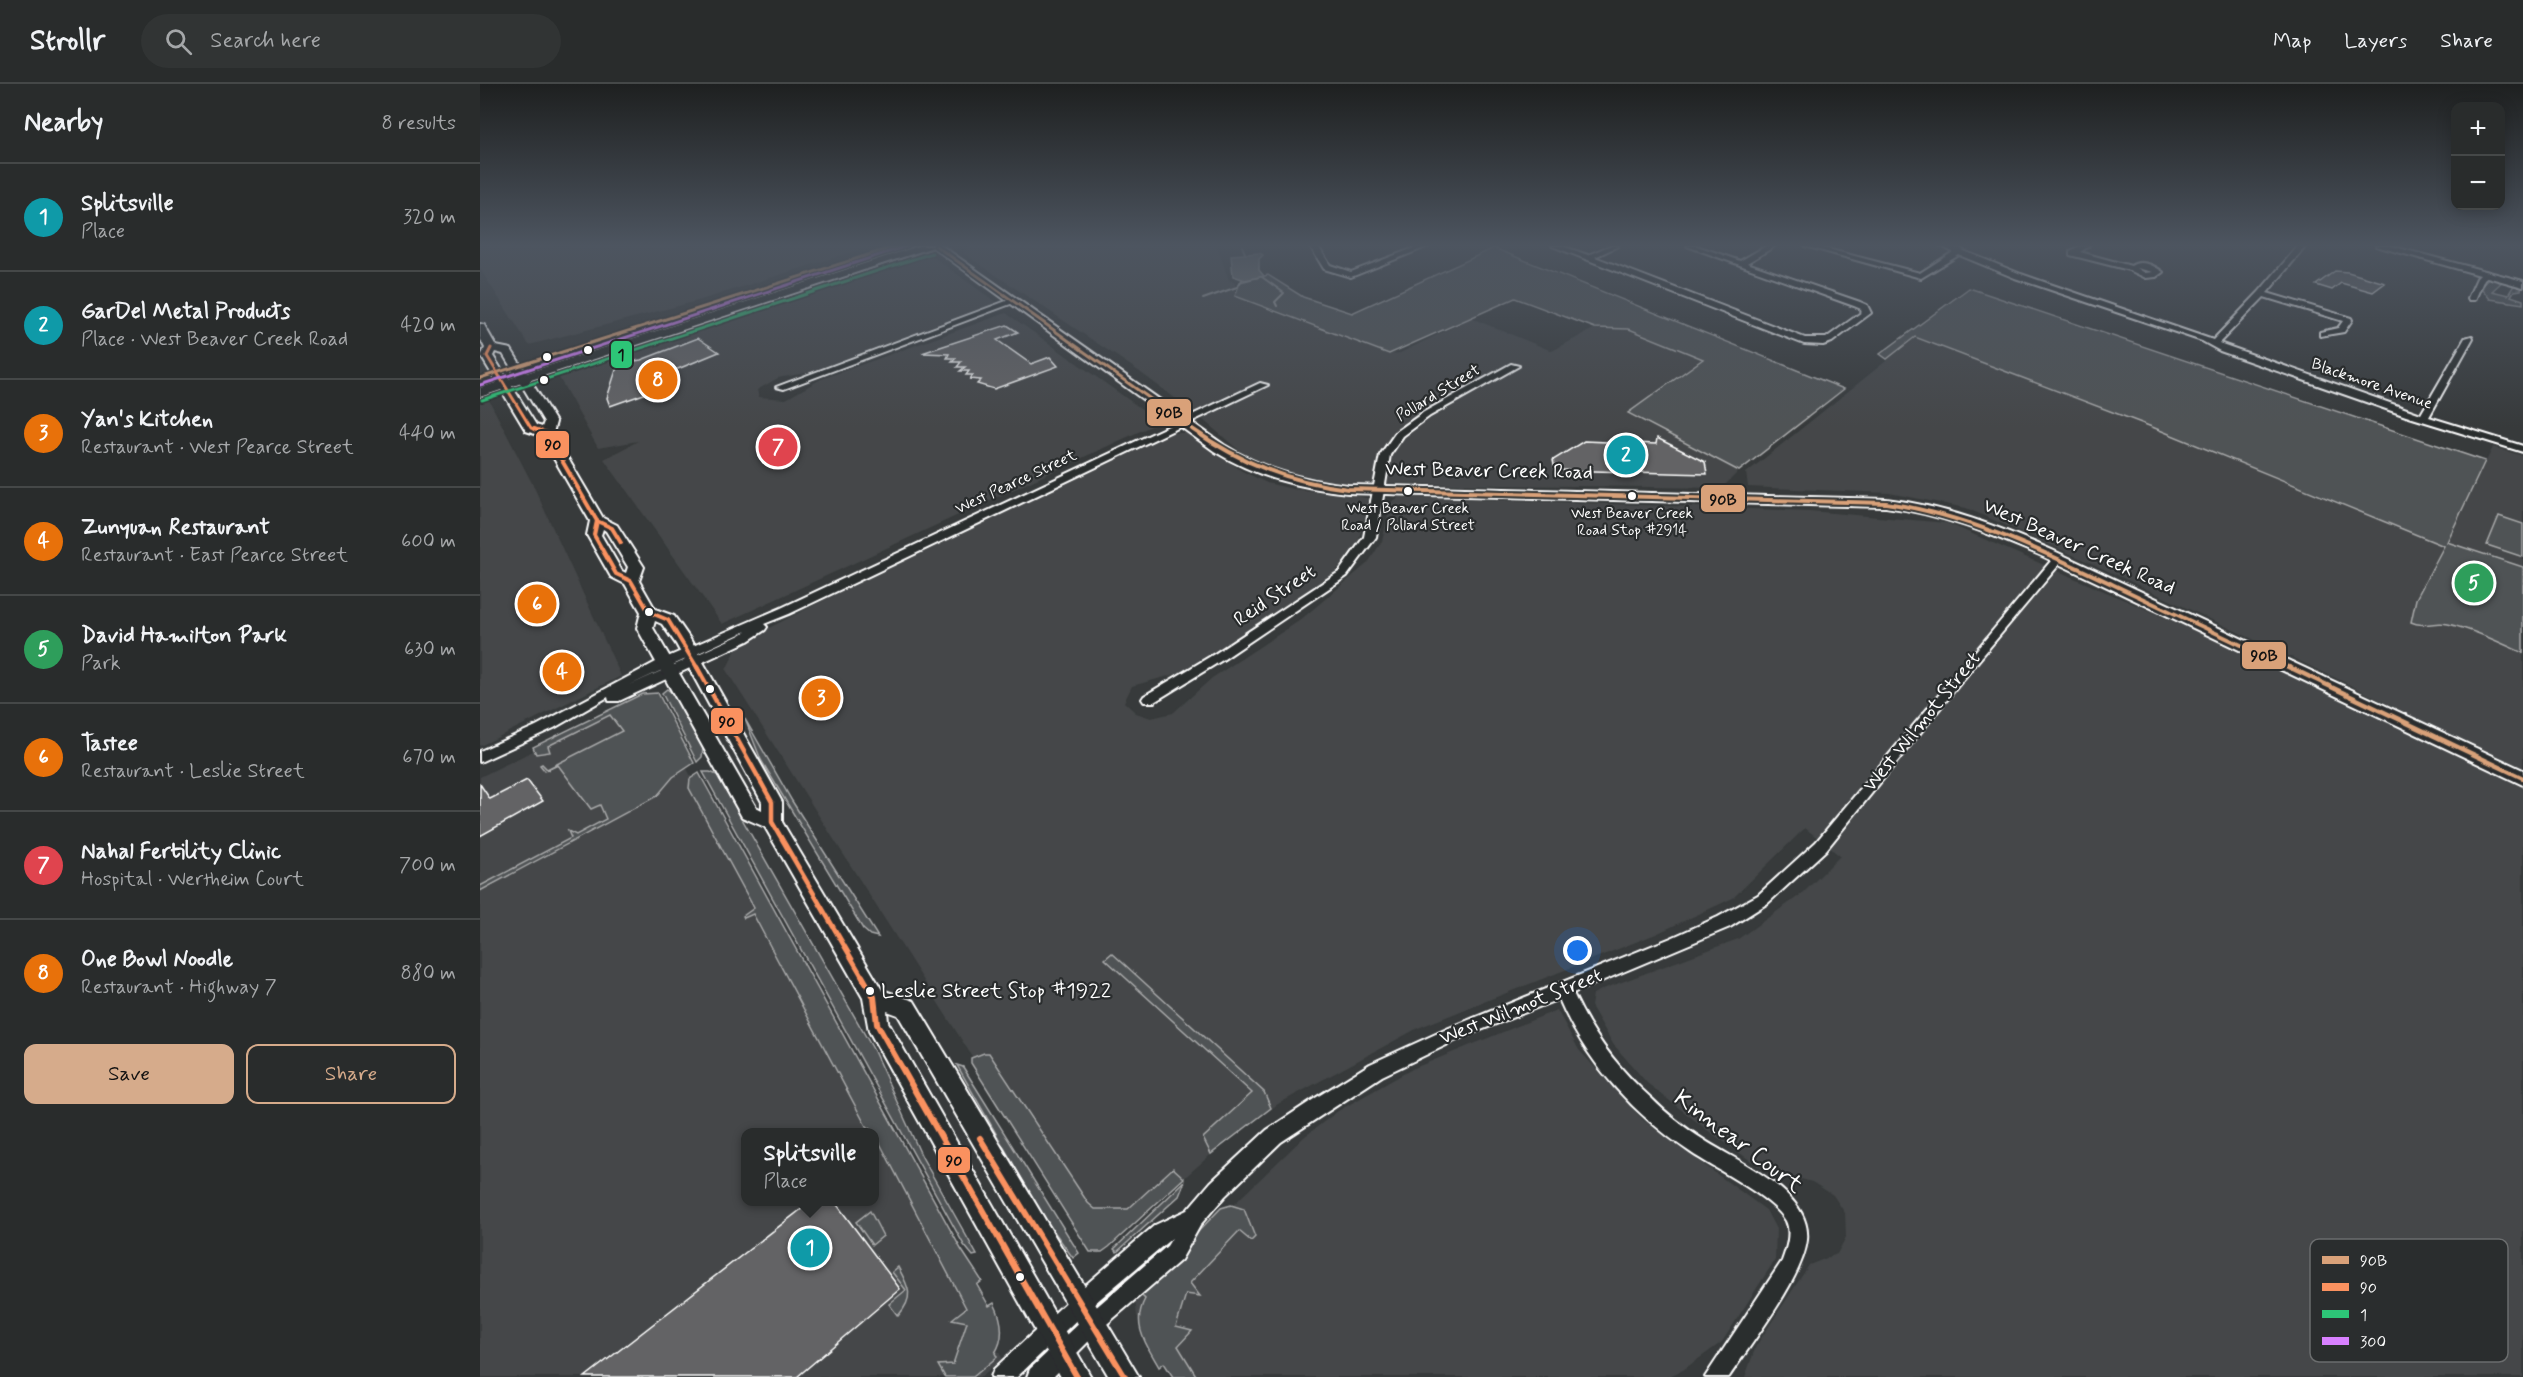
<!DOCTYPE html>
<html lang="en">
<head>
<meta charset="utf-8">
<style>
	:root { --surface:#292c2c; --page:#313434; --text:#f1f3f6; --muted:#a5a7a9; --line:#454848; --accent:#d6ab8b }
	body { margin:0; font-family:Mynerve,sans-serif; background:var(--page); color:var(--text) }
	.controls { position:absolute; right:18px; top:18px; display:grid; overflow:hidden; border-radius:12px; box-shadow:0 3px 15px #0003 }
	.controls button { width:54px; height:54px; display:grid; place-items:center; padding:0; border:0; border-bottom:2px solid var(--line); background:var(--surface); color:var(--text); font:30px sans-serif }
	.you { position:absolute; left:1098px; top:867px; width:21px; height:21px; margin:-15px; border:4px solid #fff; border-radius:50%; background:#1a73e8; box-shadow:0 0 0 9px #1a73e833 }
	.badge { display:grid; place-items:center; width:39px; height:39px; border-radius:50%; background:var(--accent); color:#fff; font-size:20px; font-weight:700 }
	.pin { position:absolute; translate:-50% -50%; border:3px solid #fff; box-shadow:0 2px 6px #0006 }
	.popup { position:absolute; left:261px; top:1044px; width:138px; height:78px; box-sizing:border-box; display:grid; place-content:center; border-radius:12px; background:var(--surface); filter:drop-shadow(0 2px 4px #0005); font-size:20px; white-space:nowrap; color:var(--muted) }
	.popup b { font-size:22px; color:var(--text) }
	.popup::after { content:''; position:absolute; left:50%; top:100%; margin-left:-12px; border:12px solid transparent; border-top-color:var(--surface) }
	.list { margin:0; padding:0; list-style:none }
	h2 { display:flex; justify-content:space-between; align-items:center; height:78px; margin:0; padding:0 24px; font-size:26px }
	h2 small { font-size:20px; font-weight:400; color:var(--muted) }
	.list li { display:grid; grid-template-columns:39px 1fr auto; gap:18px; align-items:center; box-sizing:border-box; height:108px; padding:0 24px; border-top:2px solid var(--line) }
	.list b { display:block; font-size:22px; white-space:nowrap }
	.list p { margin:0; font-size:20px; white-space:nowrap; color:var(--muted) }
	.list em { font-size:20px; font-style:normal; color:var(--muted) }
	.actions { display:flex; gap:12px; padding:18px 24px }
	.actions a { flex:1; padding:14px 0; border:2px solid var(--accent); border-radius:12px; text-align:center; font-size:21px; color:var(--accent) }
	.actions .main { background:var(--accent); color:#111 }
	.icon { flex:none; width:33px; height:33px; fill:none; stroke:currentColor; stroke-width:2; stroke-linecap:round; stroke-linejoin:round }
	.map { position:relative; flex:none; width:2043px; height:1293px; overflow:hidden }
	header { display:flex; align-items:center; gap:36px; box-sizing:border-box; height:84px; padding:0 30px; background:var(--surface); border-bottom:2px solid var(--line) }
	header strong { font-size:28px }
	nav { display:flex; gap:33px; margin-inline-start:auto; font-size:21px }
	.search { width:420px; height:54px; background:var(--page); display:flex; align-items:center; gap:15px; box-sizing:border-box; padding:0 21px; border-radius:33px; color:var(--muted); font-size:22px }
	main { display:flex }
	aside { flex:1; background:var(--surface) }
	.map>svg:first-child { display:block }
</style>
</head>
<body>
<header>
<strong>Strollr</strong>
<div class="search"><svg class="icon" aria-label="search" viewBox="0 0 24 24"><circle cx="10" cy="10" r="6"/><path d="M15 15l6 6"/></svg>Search here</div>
<nav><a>Map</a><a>Layers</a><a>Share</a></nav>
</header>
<main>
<aside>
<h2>Nearby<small>8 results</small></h2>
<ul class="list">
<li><span class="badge" style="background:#0f9aa8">1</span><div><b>Splitsville</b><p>Place</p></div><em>320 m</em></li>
<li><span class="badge" style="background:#0f9aa8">2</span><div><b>GarDel Metal Products</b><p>Place · West Beaver Creek Road</p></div><em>420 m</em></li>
<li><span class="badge" style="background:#e8710a">3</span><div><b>Yan's Kitchen</b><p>Restaurant · West Pearce Street</p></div><em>440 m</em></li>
<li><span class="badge" style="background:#e8710a">4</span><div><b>Zunyuan Restaurant</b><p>Restaurant · East Pearce Street</p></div><em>600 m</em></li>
<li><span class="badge" style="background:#2e9e5b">5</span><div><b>David Hamilton Park</b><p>Park</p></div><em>630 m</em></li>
<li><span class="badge" style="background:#e8710a">6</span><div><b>Tastee</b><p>Restaurant · Leslie Street</p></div><em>670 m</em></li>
<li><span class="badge" style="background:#e0444e">7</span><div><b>Nahal Fertility Clinic</b><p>Hospital · Wertheim Court</p></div><em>700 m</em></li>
<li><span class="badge" style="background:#e8710a">8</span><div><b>One Bowl Noodle</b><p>Restaurant · Highway 7</p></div><em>880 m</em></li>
</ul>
<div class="actions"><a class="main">Save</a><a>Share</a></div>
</aside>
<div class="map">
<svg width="2043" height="1293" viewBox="0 0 2043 1293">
	<rect width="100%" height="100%" fill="#373a3b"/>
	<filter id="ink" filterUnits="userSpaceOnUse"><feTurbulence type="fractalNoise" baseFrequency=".0167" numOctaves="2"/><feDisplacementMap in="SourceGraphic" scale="12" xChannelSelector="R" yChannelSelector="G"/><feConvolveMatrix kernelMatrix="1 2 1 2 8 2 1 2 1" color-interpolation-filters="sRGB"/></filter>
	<g filter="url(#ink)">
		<g fill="#444748" fill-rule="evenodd">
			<path d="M0,162H391L221,216L49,261L0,185Z"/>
			<path d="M489,162H737L749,196L755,199V213L909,270L920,269L991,234L1072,267L1115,244L1149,245L1224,275L1148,329L1259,387L1242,404L871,399L820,394L775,380L715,329L657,286L483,169Z"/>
			<path d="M448,169L517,219L337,287L298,294L277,306L279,313L306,315L341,295L526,229L680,338L242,540L124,375L158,357L118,364L77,290Z"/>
			<path d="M1436,253L1672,343L1964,462L1936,515L1940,542L1965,539L2002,550L2043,569V688L1866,599L1613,480L1486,424L1409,409L1268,403L1266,389Z"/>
			<path d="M9,316L53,401L141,592L0,662V319Z"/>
			<path d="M692,349H707L762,387L787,399L813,405L874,411L890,415L876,466L846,497L703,588L652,602L644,618L656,629L671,634L693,629L732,594L819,537L888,479L902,457L911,418L918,414L916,412L1330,427L1467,439L1792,580L2043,700V1293H1265L1276,1262L1329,1181L1357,1170L1366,1153L1365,1129L1353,1111L1332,1098L1281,1084L1227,1046L1167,999L1133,960L1111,922L1113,910L1123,905L1258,855L1323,809L1360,772L1325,744L1253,814L1176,850L938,944L798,1020L736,1066L618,1170L246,586L259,559L407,484Z"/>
			<path d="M2013,363L2043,372V483L1967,458Z"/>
			<path d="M169,610L276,820L522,1274L501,1293H0V693ZM266,1048H394V1118H266Z"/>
			<path d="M1077,926L1099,966L1163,1036L1286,1126L1296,1145L1295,1176L1242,1258L1203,1286L1187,1293H696L657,1232L655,1215L824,1053L858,1027L932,985Z"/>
		</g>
		<g fill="#505354" stroke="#a8a9aa" stroke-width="1.5">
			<path d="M1014,164L1364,305L1259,387L1148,329L1223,275L1149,245L1115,244L1035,214L909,270L755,212L760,198L788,191L823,213L872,229Z"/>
			<path d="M2011,194L2024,196L2012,207L2028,211L2034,201L2042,203L2041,206L2034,207L2031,212L2043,216V220L2010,215L2002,205L2007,195Z"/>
			<path d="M1489,204L2005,377L1967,458L2043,483V569C2019,558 1994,546 1968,540C1954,537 1944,544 1931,538L1936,515L1964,462L1672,343L1435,253L1407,275L1400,270Z"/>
			<path d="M2019,432L2043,440V473L2007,461Z"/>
			<path d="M187,605L192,609L223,663L222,673L217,678L182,609Z"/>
			<path d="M178,609L214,679L193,693L177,712L0,807V802L91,754L88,747L96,751L126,735L120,721L111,725L78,681L65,687L60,681L62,680L67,685L142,647L130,631L68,662L70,668L56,670L53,663L162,610Z"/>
			<path d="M265,635L312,717L398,853L390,851L383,845L281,676Z"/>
			<path d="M223,688H230L237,691L393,965L442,1073L497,1171L493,1172L484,1161Z"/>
			<path d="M219,689L481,1165L502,1197L497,1201L509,1222L514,1219C522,1235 525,1253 515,1269L517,1273L493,1293H465L458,1281L473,1280L487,1238L472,1235L486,1224L394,1048L386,1042L273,830L264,834L263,832L274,824L209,704L210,695Z"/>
			<path d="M632,869L784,1008L791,1024L731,1070L723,1054L772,1009L625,875Z"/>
			<path d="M504,969H509L608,1119L615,1125H648L693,1084L704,1094L629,1163L622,1168H610L491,979V974Z"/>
			<path d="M477,981L483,983L599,1169L593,1174L563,1132Z"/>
			<path d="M705,1097L699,1112L637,1168L634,1165Z"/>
			<path d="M751,1121L764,1125L775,1153L771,1157L759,1147L710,1199L720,1212L706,1210L696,1243L712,1247L698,1262L717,1293H693L684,1279L679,1283C666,1260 651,1241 665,1215L659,1209L741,1124Z"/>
			<path d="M390,1127L403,1152L392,1161L376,1138Z"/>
			<path d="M418,1183C429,1203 435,1213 418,1232L409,1220L426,1206L412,1188Z"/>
		</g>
		<path fill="#767879" stroke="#adaeaf" stroke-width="1.5" d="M780,169L783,171L779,175V186L784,192L765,196L753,192L751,171Z"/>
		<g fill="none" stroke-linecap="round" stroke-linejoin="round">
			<g stroke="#adaeaf" stroke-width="2">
				<path d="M762,162L765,169"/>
				<path d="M782,193L804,209L795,218L797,222"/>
				<path d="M723,215L757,203L762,196"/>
			</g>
		</g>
		<g fill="#636465" stroke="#fff" stroke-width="1.5">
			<path d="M1855,187L1868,188L1905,199L1893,208L1861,199L1852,206L1836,201Z"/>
			<path d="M527,241L538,248L517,256L551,280L570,273L578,282L514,305L497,300L501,296L490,295L493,291H486L489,287H480L485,283H477L481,278H472L476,274H467L469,270L442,269Z"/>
			<path d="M218,254L239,268L193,287L185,296L184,303L130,322L127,314L136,286L148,278L161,276Z"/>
			<path d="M1177,354L1225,378L1227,390L1075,386L1073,376L1104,357L1176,360Z"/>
			<path d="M47,696L63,717L0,752V700L10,715Z"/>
			<path d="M320,1118H355L420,1205L317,1293H105L324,1123Z"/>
		</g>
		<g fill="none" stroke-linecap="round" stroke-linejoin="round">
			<g stroke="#fff" stroke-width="4">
				<g id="street">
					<path d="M830,162H838L850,181L871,188L939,162H949L871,193L844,185Z"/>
					<path d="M1072,162H1082L1108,171L1129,162H1138L1115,173L1325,254H1346L1382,228L1381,225L1374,222L1207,162H1217L1260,177L1286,162H1295L1267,179L1380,218L1387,221L1391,229L1352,258L1343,261L1324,260Z"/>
					<path d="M1325,162H1336L1440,189L1473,168L1461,162L1481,164L1484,167L1541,190L1733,256L1779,208L1818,162H1826L1787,209L1871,234L1872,236L1864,248L1840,252V248L1858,244L1863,237L1784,213L1739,259L1941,330L1985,254L1992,252L1993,254L1949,333L2043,362V368L1926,332L1740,267L1722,257L1535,194L1479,171L1441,194Z"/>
					<path d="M1600,162H1609L1600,168L1651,182C1660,175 1674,181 1683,188L1676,193L1666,194L1649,186L1590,171V167ZM1657,184L1673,188L1665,189Z"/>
					<path d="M2003,188L2010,190L2004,195L1995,216H1989L1988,214L1997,194Z"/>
					<path d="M529,216L536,218L304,305L296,303Z"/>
					<path d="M1031,280L1039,282L950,332L923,352L910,371L896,453L867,492L744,575L674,618H664L662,615L664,612L736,569L859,488L884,453L900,371L916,348L944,328Z"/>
					<path d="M780,299L788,301L309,530L284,540L287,543L285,546L268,557L139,617H129L128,613L74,644L0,678V667L56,642L176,578L301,524ZM266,547L260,551L148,602Z"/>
					<path d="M1579,471L1585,474L1583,476L1499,576L1346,766L1288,819L1250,843L1093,909C1112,950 1137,984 1171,1014C1187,1030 1205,1044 1224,1056C1258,1078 1332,1108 1327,1156C1323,1194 1271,1259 1249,1293H1225L1302,1177C1306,1166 1312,1149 1306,1137C1293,1113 1233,1084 1210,1068C1152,1029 1106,978 1079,915L981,954L902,992L801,1058L745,1112L721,1140L701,1176L620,1246L573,1293H547L550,1285L606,1232L687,1162L692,1154L608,1225L537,1293H511L514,1285L594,1211L675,1141L707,1126L731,1098L787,1046L837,1013L890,980L969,944L1191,854L1238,833L1278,811L1336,758L1575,472Z"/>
				</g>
			</g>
			<g stroke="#fff" stroke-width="4">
				<g id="secondary">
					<path d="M451,162H462L744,361C783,385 822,396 868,401L1406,415C1466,422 1517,442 1572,466L2043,686V701L1562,472C1510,450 1462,430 1406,423L868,409C819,404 776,393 734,367Z"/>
					<path d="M1896,162H1911L2043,197V203Z"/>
					<path d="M0,240L4,241L16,262L31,265L76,338L73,349L123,434L137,441L164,483L159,497L175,525L194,532L210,555L302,718V738L402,906L434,917L659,1293H629L418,931L407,927L408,938L611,1293H581L389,947L383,914L285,743L262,733L157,544L161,528L145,500L131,493L107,451L110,437L61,352L46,347L1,272L5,264L0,254ZM15,268L23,270L64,338L62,343L56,341L13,272ZM123,445L126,447L148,483L146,489L142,487L121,451ZM175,537L182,540L196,560L282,718V726L276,723L173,544Z"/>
				</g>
			</g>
			<g stroke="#fff" stroke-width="5">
				<path id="primary" d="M439,162H456L0,313V304Z"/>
			</g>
			<use href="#street" fill="#2a2d2e" fill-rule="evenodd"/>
			<use href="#secondary" fill="#2a2d2e" fill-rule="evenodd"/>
			<use href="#primary" fill="#2a2d2e" fill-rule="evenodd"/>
			<g stroke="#2a2d2e" stroke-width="6">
				<g id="bus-1-far2">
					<path d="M456,162L714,346"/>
					<path d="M0,294L416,162"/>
				</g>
			</g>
			<g stroke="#2a2d2e" stroke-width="8">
				<path id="bus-1-far1" d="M712,345C761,379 809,398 868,405L1406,419C1487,431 1560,466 1634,501C1693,529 1753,557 1812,585"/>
			</g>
			<g stroke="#2a2d2e" stroke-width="9">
				<path id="bus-1" d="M1809,583L2043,694"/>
			</g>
			<g stroke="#2a2d2e" stroke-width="6">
				<path id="bus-2-far3" d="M11,264L7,272L51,344L58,346"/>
			</g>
			<g stroke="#2a2d2e" stroke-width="8">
				<g id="bus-2-far2">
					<path d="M54,345L66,349L117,437L132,444L141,459"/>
					<path d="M117,437L114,451L136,490L151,497L169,528L188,536L218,585"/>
				</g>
			</g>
			<g stroke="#2a2d2e" stroke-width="9">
				<path id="bus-2-far1" d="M217,583L292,718V738L383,894"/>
			</g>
			<g stroke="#2a2d2e" stroke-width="10">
				<g id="bus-2">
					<path d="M382,892L394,913L397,940L597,1293"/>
					<path d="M500,1054L645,1293"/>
				</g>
			</g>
			<g stroke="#2a2d2e" stroke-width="6">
				<path id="bus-3" d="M2,316L452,169"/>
			</g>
			<g stroke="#2a2d2e" stroke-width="6">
				<path id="bus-4" d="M0,301L427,162"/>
			</g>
			<use href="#bus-1-far2" stroke="#d9a179" stroke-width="3"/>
			<use href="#bus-1-far1" stroke="#d9a179" stroke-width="4"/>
			<use href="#bus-1" stroke="#d9a179" stroke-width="4.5"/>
			<use href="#bus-2-far3" stroke="#fa915f" stroke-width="3"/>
			<use href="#bus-2-far2" stroke="#fa915f" stroke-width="4"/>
			<use href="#bus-2-far1" stroke="#fa915f" stroke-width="4.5"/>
			<use href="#bus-2" stroke="#fa915f" stroke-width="6"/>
			<use href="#bus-3" stroke="#2dc577" stroke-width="3"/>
			<use href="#bus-4" stroke="#d880ff" stroke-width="3"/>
		</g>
	</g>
	<linearGradient id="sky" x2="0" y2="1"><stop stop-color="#1e2020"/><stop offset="0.47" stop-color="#4d5560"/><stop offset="1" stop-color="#4d5560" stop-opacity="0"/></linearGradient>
	<rect width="2043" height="343" fill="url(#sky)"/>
	<g fill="#fff" stroke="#2a2d2e" stroke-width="2">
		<circle cx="108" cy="266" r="5"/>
		<circle cx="67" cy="273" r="5"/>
		<circle cx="64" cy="296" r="5"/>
		<circle cx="928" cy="407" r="5"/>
		<circle cx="1152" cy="412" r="5"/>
		<circle cx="169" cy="528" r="5"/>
		<circle cx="230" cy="605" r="5"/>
		<circle cx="390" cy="907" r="5"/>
		<circle cx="540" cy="1193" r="5"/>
	</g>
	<g text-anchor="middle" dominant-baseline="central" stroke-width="4.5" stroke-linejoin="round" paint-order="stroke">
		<g font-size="15" fill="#fff" stroke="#2a2d2e">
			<text x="928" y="425">West Beaver Creek<tspan x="928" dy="17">Road / Pollard Street</tspan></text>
			<text x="1152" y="430">West Beaver Creek<tspan x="1152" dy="17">Road Stop #2914</tspan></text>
		</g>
		<g font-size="16" fill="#fff" stroke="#2a2d2e">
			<text transform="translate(1892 300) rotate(19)">Blackmore Avenue</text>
			<text transform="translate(958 309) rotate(-31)">Pollard Street</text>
			<text transform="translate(536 398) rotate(-25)">West Pearce Street</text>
		</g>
		<g font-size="20" fill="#fff" stroke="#2a2d2e">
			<text transform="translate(1009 387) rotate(1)">West Beaver Creek Road</text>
			<text transform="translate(1599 463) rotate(24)">West Beaver Creek Road</text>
			<text transform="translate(795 512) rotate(-34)">Reid Street</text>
			<text transform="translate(1442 638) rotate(-51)">West Wilmot Street</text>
			<text transform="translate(1041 923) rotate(-22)">West Wilmot Street</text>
		</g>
		<g font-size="21" fill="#fff" stroke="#2a2d2e" text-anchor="start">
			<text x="401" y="907">Leslie Street Stop #1922</text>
		</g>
		<g font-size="24" fill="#fff" stroke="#2a2d2e">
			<text transform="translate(1258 1058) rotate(37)">Kinnear Court</text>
		</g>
	</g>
	<rect x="1830" y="1155" width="198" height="123" rx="9" fill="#2a2d2e" stroke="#6a6c6d" stroke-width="1.5"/>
	<rect x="1842" y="1172" width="27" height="8" fill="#d9a179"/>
	<rect x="1842" y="1199" width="27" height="8" fill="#fa915f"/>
	<rect x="1842" y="1226" width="27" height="8" fill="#2dc577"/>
	<rect x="1842" y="1253" width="27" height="8" fill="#d880ff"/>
	<g font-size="16" fill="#fff">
		<text x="1880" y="1182">90B</text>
		<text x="1880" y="1209">90</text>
		<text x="1880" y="1236">1</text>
		<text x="1880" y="1263">300</text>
	</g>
	<g stroke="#2a2d2e" stroke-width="2">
		<rect x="130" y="256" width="23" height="29" rx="6" fill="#2dc577"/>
		<rect x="666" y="314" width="46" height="29" rx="6" fill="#d9a179"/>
		<rect x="55" y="346" width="35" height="29" rx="6" fill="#fa915f"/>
		<rect x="1220" y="400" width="46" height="29" rx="6" fill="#d9a179"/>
		<rect x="1761" y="557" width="46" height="29" rx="6" fill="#d9a179"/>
		<rect x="230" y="623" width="34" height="28" rx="6" fill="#fa915f"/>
		<rect x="457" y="1062" width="34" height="28" rx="6" fill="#fa915f"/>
	</g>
	<g font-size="16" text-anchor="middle" font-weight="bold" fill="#111">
		<text x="141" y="276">1</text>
		<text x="689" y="334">90B</text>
		<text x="73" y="366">90</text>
		<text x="1243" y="421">90B</text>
		<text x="1784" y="577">90B</text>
		<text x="247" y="643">90</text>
		<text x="474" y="1082">90</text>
	</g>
</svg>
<div class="controls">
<button>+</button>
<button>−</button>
</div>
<div class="you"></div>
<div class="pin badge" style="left:330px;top:1164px;background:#0f9aa8">1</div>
<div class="popup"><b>Splitsville</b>Place</div>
<div class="pin badge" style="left:1146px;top:371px;background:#0f9aa8">2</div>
<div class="pin badge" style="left:341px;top:614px;background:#e8710a">3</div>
<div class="pin badge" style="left:82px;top:588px;background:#e8710a">4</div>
<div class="pin badge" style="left:1994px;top:499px;background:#2e9e5b">5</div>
<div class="pin badge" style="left:57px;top:520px;background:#e8710a">6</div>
<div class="pin badge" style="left:298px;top:363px;background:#e0444e">7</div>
<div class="pin badge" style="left:178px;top:296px;background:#e8710a">8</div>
</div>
</main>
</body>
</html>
